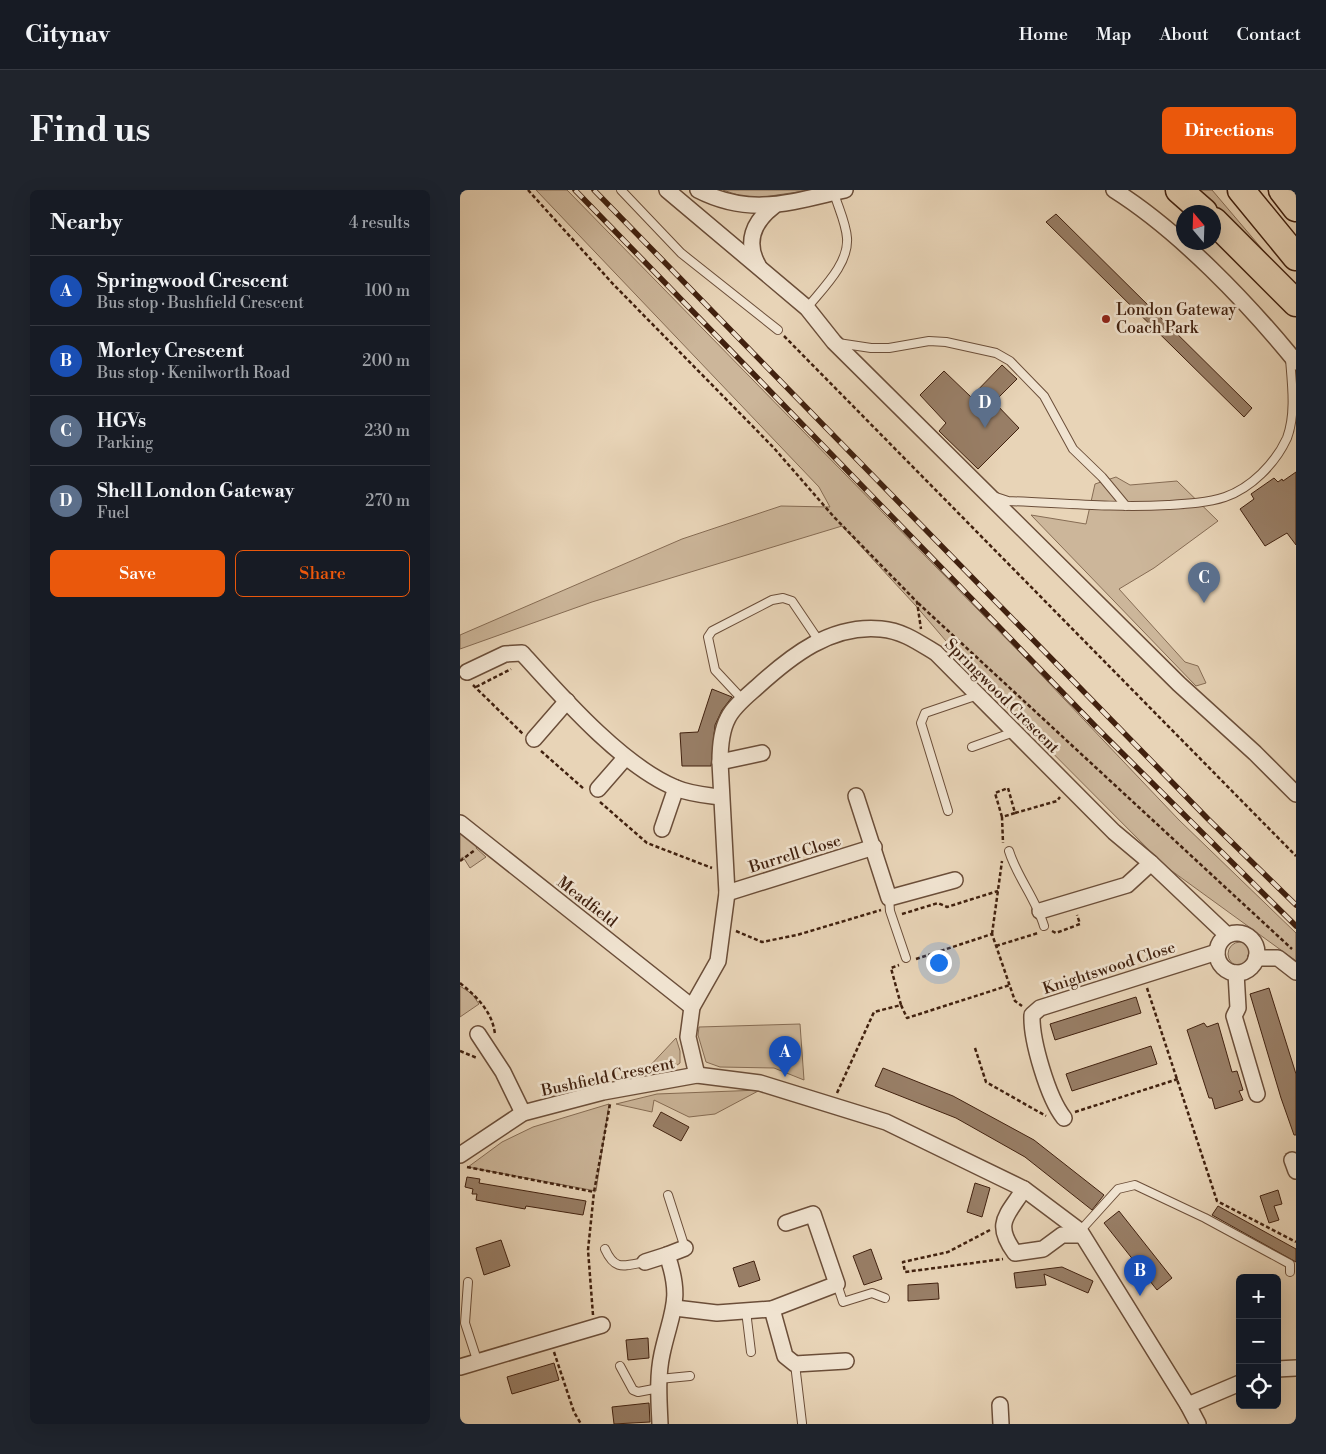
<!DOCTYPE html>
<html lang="en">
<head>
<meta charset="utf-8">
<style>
	:root { --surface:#171b24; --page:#20242c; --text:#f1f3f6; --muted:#9ea1a6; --line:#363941; --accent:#ea580c }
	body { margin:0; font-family:"Libre Bodoni",serif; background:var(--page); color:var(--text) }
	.controls { position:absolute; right:15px; bottom:15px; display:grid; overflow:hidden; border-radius:8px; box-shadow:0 5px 20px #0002 }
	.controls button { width:45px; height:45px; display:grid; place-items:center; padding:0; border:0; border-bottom:1px solid var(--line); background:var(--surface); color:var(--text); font:25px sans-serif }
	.compass { position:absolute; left:716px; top:15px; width:45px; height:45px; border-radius:50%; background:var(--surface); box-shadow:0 5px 20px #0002; rotate:341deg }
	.you { position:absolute; left:478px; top:772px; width:18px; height:18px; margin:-12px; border:4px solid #fff; border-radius:50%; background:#1a73e8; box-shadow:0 0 0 8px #1a73e833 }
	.badge { display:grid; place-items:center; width:32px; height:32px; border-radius:50%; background:var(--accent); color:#fff; font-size:16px; font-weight:700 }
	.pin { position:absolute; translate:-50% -41px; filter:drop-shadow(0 1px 2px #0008) }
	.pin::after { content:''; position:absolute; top:26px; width:18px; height:15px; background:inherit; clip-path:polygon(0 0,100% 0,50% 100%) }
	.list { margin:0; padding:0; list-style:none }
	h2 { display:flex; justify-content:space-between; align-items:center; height:65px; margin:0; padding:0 20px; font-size:21px }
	h2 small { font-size:16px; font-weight:400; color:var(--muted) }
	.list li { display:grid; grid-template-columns:32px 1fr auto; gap:15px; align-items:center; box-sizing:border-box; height:70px; padding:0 20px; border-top:1px solid var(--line) }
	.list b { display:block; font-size:19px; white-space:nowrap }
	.list p { margin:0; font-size:16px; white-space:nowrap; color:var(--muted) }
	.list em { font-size:16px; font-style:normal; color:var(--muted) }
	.actions { display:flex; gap:10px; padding:15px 20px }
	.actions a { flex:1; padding:11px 0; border:1px solid var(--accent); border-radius:8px; text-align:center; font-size:18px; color:var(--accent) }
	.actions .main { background:var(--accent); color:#fff }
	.icon { flex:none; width:28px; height:28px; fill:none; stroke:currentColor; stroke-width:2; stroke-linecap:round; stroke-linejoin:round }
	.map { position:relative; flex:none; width:836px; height:1234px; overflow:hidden; border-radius:8px }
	header { display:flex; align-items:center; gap:30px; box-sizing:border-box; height:70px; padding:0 25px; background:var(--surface); border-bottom:1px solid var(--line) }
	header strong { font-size:24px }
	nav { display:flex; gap:28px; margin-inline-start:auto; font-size:18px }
	.intro { display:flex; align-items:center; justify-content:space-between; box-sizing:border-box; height:120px; padding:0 30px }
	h1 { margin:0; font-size:35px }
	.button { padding:12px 22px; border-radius:8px; background:var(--accent); color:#fff; font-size:18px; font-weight:700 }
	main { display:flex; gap:30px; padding:0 30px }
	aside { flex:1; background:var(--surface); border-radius:8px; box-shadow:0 5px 20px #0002 }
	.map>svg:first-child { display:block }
</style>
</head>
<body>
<header>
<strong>Citynav</strong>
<nav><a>Home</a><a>Map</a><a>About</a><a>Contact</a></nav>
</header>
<div class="intro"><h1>Find us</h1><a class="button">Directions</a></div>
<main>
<aside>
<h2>Nearby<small>4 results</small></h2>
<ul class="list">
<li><span class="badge" style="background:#1a4fb4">A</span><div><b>Springwood Crescent</b><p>Bus stop · Bushfield Crescent</p></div><em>100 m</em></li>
<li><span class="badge" style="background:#1a4fb4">B</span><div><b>Morley Crescent</b><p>Bus stop · Kenilworth Road</p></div><em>200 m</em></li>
<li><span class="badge" style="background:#5c6f8a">C</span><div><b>HGVs</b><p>Parking</p></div><em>230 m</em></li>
<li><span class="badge" style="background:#5c6f8a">D</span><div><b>Shell London Gateway</b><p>Fuel</p></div><em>270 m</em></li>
</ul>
<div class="actions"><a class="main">Save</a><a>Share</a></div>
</aside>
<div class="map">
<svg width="836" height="1234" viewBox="0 0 836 1234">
	<rect width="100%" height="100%" fill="#e8d4b7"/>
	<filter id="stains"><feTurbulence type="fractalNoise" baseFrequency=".004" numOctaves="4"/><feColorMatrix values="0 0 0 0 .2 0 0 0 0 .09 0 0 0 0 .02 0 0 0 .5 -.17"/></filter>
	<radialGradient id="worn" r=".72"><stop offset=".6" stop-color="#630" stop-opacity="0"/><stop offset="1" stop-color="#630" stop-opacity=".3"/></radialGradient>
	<g fill="#ccb69a" stroke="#866c54">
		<path d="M76,0H107L568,471L719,630L836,743V771L705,676L516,486L456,416L382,336L132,412L0,459V445L222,349L321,316L370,317L359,297Z"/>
		<path d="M263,0H351L290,9Z"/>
		<path d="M726,0H752L836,99Z"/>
		<path d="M656,287L670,295L717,291L758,331L694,378L659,399L725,472L738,476L746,493L736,496L571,325L626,334L635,294Z"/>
		<path d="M0,641L18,655L16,658L26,667L10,678L3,667L0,669Z"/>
		<circle cx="780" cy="764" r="12"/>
		<path d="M0,796L12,804L19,814L0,827Z"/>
		<path d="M340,834L344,890L314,878L260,877L246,872L238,845L239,837Z"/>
		<path d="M216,848L220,861V873L213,878L187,879Z"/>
		<path d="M300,900L255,924L229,927L194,910L192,922L156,914L197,904Z"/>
		<path d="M149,914L136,1001L8,977L42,952L73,937Z"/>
	</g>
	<g fill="#987e66" stroke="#41210f">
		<path d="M596,24L792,218L784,227L586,32Z"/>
		<path d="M542,175L557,189L534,212L559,238L518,279L479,241L486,233L460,205L484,181L511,207Z"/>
		<path d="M836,282V355L827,343L805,356L780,319L794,309L791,304L814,288L818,292L822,289L823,291Z"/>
		<path d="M252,499L272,507L262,520L255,535L251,576H222L220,543L238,542Z"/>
		<path d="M809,798L836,884V945H834L821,908L790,804Z"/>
		<path d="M676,807L681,823L595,850L590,834Z"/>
		<path d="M744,833L747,837L758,833L772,882L777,881L783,900L779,901L783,910L755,919L752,908H749L727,840Z"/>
		<path d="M691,856L697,874L612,901L606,884Z"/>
		<path d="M423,878L493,906L574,950L644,1005L632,1020L565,967L496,928L415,896Z"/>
		<path d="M201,922L229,937L221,951L193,936Z"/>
		<path d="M7,987L20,989L19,993L126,1011L123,1025L66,1016L65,1019L16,1010L17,1004H12L13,999L5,997Z"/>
		<path d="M515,993L530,998L522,1027L507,1022Z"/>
		<path d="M818,1000L822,1014L814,1016L819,1030L809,1033L800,1006Z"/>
		<path d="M758,1016L836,1059V1072L752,1025Z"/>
		<path d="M659,1021L712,1088L697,1100L644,1033Z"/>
		<path d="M41,1050L50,1076L24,1085L16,1058Z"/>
		<path d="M411,1059L422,1089L404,1095L393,1066Z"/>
		<path d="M294,1071L300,1090L279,1097L273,1078Z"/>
		<path d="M602,1077L633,1091L628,1103L584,1084L586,1095L556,1098L554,1083Z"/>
		<path d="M478,1093L479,1109L448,1111V1095Z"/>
		<path d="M188,1148L189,1168L168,1170L166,1150Z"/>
		<path d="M94,1173L99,1190L52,1204L47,1187Z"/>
		<path d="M189,1213L190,1232L154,1234L152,1217Z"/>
	</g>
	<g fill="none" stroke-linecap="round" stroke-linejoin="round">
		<g stroke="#6b4e39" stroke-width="10">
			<g id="lane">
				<path d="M161,0L221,63L318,140"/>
				<path d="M347,118C362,99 389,74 387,48C386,33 378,17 374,3"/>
				<path d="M378,153L411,158H429L469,151L486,152L536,163L550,171L584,206L613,259L642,287L666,316"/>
				<path d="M536,307L548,311C601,313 655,318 708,315C726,314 747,313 765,307C791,298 815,274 827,248C836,224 832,194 830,169"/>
				<path d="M283,510L255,480L248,447L252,441L312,410L323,408L332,411L359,451"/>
				<path d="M512,557L554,542"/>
				<path d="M488,621L461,533L465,523L518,505"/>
				<path d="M549,661C557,687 576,709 584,736"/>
				<path d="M429,708L430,721L446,768"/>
				<path d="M208,1005L225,1058"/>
				<path d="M620,1041L658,999L675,995L745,1028L830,1074V1082"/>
				<path d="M145,1059C155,1081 163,1076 185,1072"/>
				<path d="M8,1092L5,1133L18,1173"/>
				<path d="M377,1094L383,1112L412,1103L425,1108"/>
				<path d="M286,1121L291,1162"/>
				<path d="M335,1174L342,1233"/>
				<path d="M160,1176L173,1200L178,1202L199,1198"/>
				<path d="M199,1189L230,1186"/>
			</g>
		</g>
		<g stroke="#6b4e39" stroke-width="18">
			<g id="street">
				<path d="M207,0L347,118L374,152L719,494L795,563L836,604"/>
				<path d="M238,0C291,27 331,12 385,0"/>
				<path d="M654,0C719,41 787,112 836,172"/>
				<path d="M298,75C285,52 293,32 314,16"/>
				<path d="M7,482L45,464L62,463C101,506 162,576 216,598C230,604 245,605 260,607"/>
				<path d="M74,549L107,511"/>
				<path d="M260,572L302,563"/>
				<path d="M138,599L165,568"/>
				<path d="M396,606L429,708L495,690"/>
				<path d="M0,633L232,817"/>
				<path d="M202,639L216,598"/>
				<path d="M267,703L414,657"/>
				<path d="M580,721L667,695L691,673"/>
				<circle cx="777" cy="763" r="20"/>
				<path d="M796,768H818L836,782"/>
				<path d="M776,783L778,818L774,826L797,904"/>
				<path d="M18,844L43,882L63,923"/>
				<path d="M237,885L228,847L232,817L258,771L267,703L260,572C260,558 261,541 268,528C274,516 287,506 297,497C331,466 371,434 421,439C443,441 458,452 476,463L654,642L691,673L767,745"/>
				<path d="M604,928C588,908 571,850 572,825L580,818L757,762"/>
				<path d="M0,965L63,923L143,902L237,885L300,893L426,932L564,999L620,1041L728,1215L738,1234"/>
				<path d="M832,970L836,981"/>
				<path d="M564,999C547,1026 533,1033 555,1063L583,1059L602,1045H622"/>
				<path d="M207,1065L225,1058"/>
				<path d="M185,1072L207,1065C223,1110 211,1122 202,1164C197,1187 199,1211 200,1234"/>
				<path d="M215,1118L257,1123L312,1119L377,1094L353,1024L326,1033"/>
				<path d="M312,1119L325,1166L335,1174L386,1171"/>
				<path d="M0,1177L142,1135"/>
				<path d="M817,1179L836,1178"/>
				<path d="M540,1215L541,1234"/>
				<path d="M728,1215L780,1193"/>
			</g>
		</g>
		<g stroke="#41210f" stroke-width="29">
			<g id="highway">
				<path d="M719,0L744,22"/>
				<path d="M781,0L836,67"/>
				<path d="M822,0L836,18"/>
				<path d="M754,31L836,113"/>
			</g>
		</g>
		<g stroke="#41210f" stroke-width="2.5" stroke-dasharray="4 2.5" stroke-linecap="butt">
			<path d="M68,0L153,94L313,257L374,327L457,412L461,439"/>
			<path d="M324,146L836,666"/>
			<path d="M458,413L832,759"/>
			<path d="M13,495L63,544"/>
			<path d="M16,497L51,479"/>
			<path d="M81,561L124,599"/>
			<path d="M140,612L187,653L252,678"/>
			<path d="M555,623L597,611L600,607"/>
			<path d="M542,627L535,603L548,598L555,623L542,627L543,653"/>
			<path d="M0,671L15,660"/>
			<path d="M442,724L478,713L487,717L538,701"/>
			<path d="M276,741L302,752L337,745L421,720"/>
			<path d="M592,741L596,743L620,734L617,725"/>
			<path d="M532,744L542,671"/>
			<path d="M536,756L578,743"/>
			<path d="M456,769L532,744L555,811L562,816"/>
			<path d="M0,793C17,807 32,821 35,844"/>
			<path d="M687,798L757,1011L836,1052"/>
			<path d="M441,815L447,828L550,795"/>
			<path d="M515,858L526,892L586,926"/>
			<path d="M0,861L17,868"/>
			<path d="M377,903L414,822L441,815L431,778L439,775"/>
			<path d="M615,922L718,889"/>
			<path d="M7,977L134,1002L150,914"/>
			<path d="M530,1040L488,1062L443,1072L445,1082L543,1069"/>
			<path d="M133,1125L128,1060L134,1002"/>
			<path d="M94,1162L114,1222L121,1234"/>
		</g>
		<use href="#lane" stroke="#f0e3d0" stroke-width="8"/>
		<use href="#street" stroke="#f0e3d0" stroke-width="15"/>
		<use href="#highway" stroke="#e8d4b7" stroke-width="26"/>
		<g stroke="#41210f" stroke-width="5.5">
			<g id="rail">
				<path d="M115,0L638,539L836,736"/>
				<path d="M134,0L748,629L836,715"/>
			</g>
		</g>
		<use href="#rail" stroke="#f0e3d0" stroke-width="4" stroke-dasharray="11" stroke-linecap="butt"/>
	</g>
	<circle fill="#8f2418" stroke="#f0e3d0" stroke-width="2" cx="646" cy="129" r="5"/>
	<g text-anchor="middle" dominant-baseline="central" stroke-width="5" stroke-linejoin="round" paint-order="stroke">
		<g font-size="16" fill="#41210f" stroke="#f0e3d0" text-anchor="start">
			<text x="656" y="120">London Gateway<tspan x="656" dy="18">Coach Park</tspan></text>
		</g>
		<g font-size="16" fill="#41210f" stroke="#f0e3d0">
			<text transform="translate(542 506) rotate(45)">Springwood Crescent</text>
			<text transform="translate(335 664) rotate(-17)">Burrell Close</text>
			<text transform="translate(127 712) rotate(38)">Meadfield</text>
			<text transform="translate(649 778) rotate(-18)">Knightswood Close</text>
			<text transform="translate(148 887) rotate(-12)">Bushfield Crescent</text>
		</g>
	</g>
	<rect width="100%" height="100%" filter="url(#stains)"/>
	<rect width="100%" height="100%" fill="url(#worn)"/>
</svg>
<div class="controls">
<button>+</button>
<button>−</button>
<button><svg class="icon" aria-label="locate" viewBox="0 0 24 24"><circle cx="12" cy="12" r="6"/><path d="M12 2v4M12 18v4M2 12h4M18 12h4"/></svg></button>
</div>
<svg class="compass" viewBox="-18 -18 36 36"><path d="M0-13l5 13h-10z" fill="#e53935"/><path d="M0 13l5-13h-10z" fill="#9ea1a6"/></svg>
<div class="you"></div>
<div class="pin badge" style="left:325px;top:887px;background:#1a4fb4">A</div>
<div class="pin badge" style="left:680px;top:1106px;background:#1a4fb4">B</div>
<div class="pin badge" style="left:744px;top:413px;background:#5c6f8a">C</div>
<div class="pin badge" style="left:525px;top:238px;background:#5c6f8a">D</div>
</div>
</main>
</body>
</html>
